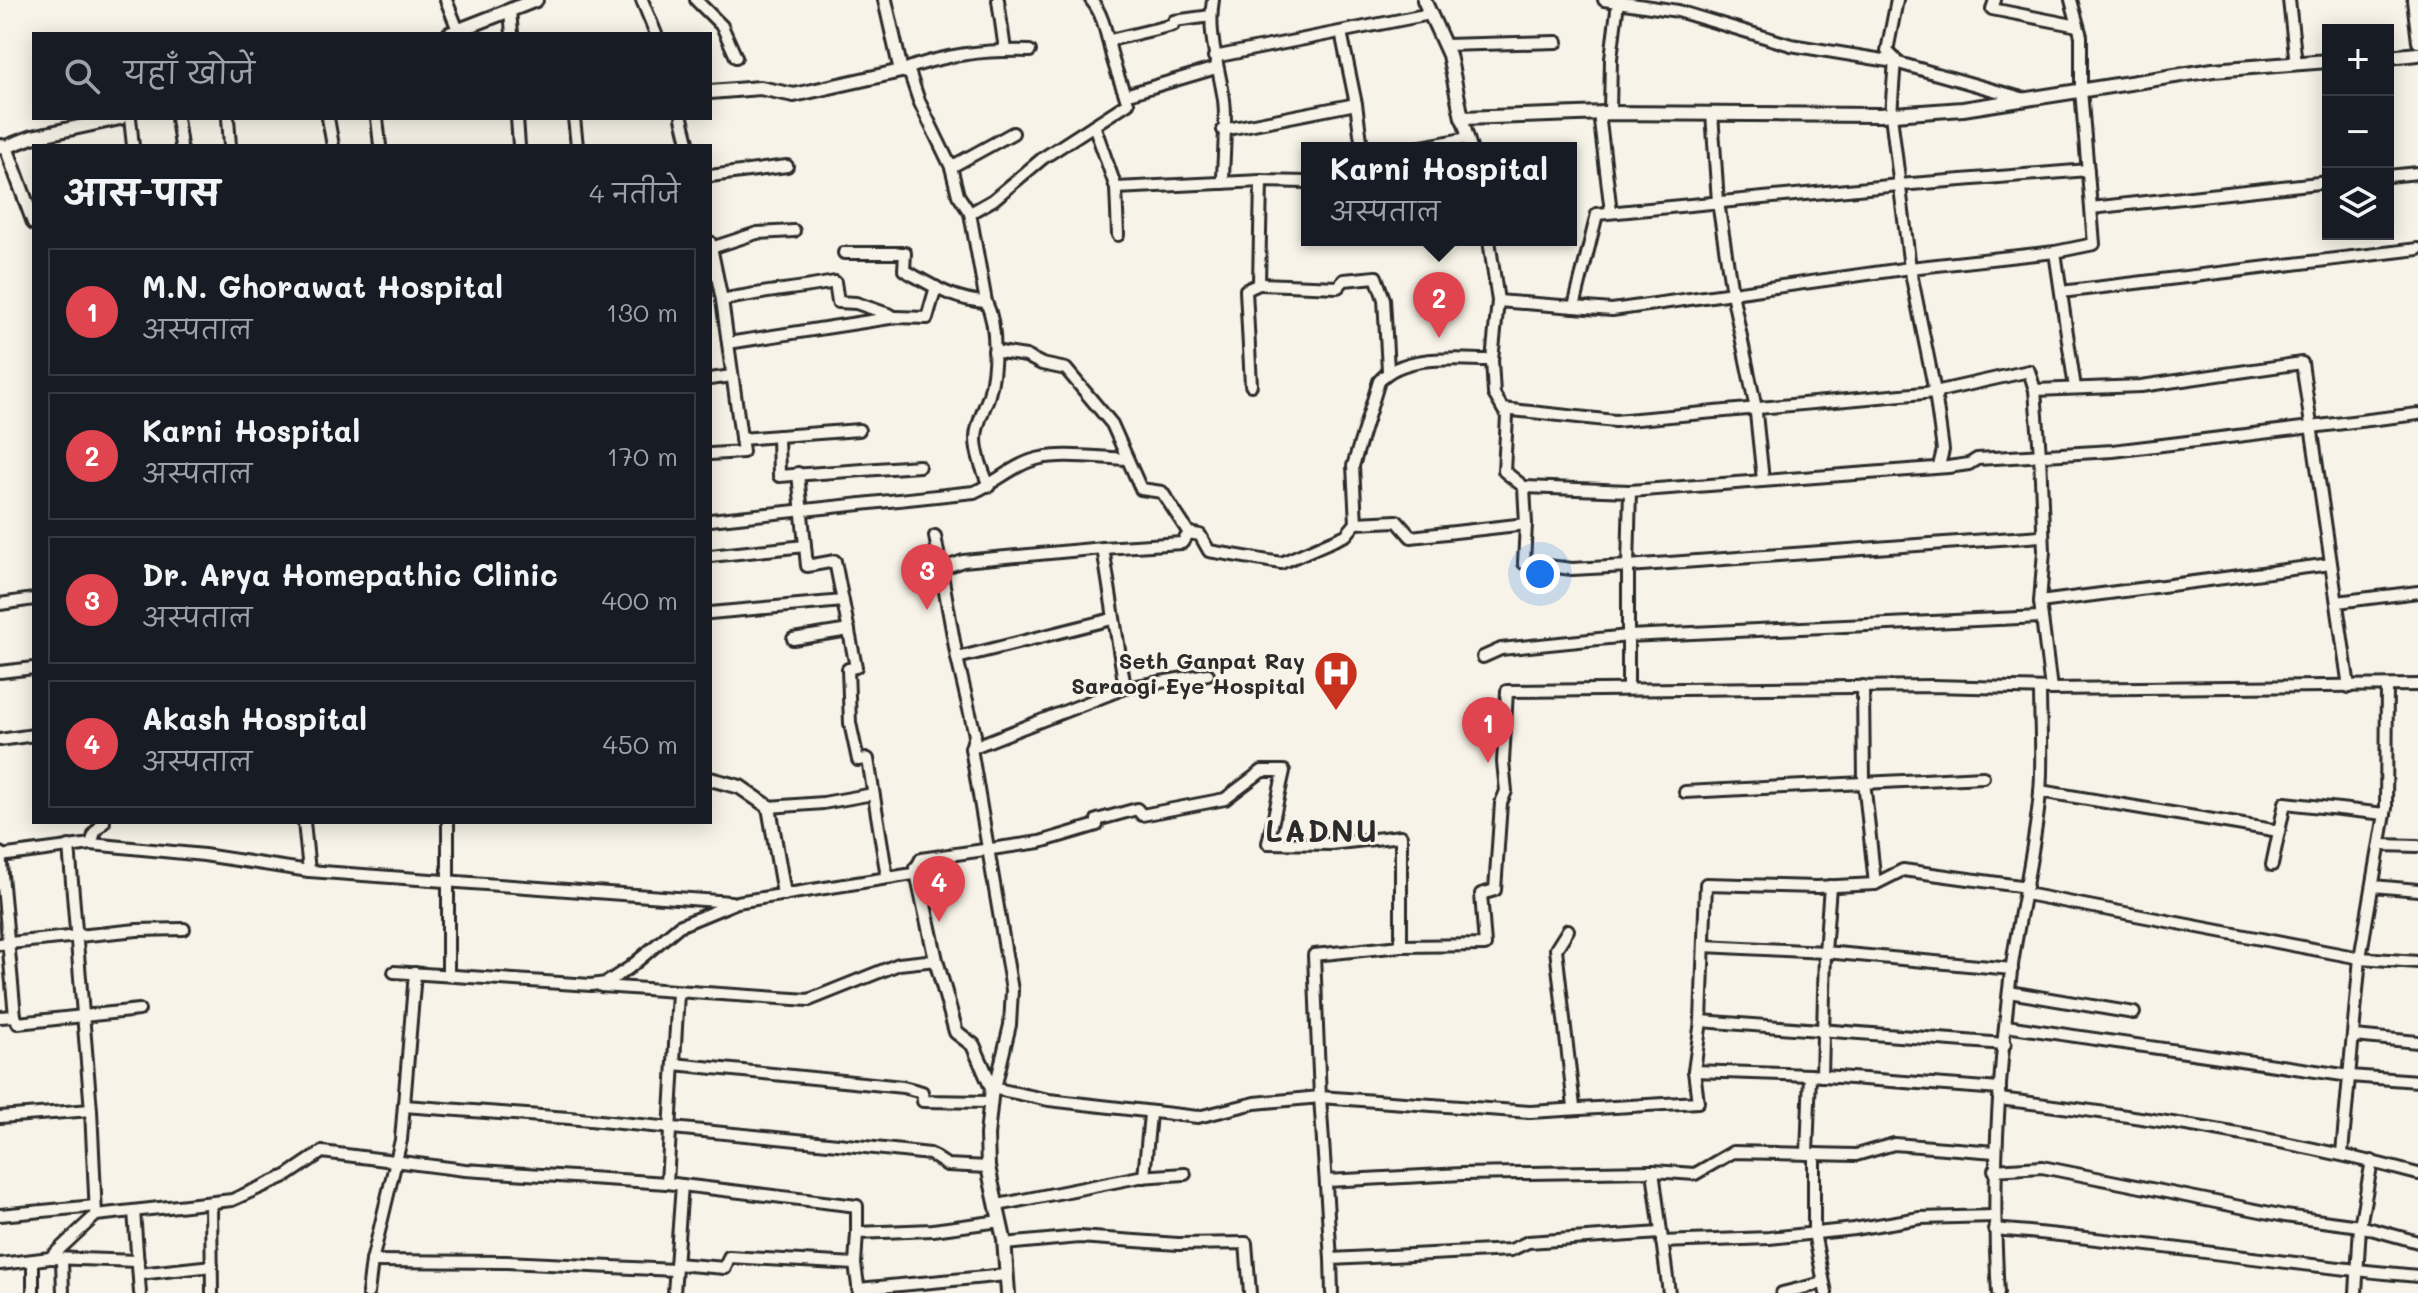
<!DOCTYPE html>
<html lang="hi">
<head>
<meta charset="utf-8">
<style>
	:root { --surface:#171b24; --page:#20242c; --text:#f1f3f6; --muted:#9ea1a6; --line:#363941; --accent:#b45309 }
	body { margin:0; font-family:Mali,"Playpen Sans Deva",sans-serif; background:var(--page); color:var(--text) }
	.controls { position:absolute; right:24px; top:24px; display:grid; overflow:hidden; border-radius:0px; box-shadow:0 4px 20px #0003 }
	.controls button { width:72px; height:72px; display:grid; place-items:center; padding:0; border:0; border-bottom:2px solid var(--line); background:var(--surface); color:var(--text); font:40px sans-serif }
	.you { position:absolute; left:1540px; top:574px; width:28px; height:28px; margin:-20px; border:6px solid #fff; border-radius:50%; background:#1a73e8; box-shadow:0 0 0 12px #1a73e833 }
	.badge { display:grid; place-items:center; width:52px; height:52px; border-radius:50%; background:var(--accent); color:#fff; font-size:26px; font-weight:700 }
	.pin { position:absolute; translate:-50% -66px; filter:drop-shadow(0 2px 4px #0008) }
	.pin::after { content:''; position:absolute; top:42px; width:28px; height:24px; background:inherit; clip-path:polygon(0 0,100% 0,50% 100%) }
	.popup { position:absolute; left:1301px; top:142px; width:276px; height:104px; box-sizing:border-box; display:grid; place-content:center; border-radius:0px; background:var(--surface); filter:drop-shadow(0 2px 6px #0005); font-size:26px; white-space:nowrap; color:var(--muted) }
	.popup b { font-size:30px; color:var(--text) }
	.popup::after { content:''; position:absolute; left:50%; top:100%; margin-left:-16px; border:16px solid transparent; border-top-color:var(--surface) }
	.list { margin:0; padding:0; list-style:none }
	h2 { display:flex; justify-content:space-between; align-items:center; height:104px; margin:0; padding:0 32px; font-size:34px }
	h2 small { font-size:26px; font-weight:400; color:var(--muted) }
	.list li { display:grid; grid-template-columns:52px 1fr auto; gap:24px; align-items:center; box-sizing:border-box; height:128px; margin:0 16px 16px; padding:0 16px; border:2px solid var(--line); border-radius:0px }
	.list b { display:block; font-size:30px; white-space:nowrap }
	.list p { margin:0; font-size:26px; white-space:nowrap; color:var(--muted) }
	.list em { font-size:26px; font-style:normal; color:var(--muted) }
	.icon { flex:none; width:44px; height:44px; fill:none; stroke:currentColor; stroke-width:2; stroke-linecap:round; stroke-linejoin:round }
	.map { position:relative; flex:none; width:2418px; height:1293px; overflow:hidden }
	.search { position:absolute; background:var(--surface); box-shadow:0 4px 20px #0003; left:32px; top:32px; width:680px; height:88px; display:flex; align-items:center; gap:20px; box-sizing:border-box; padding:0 28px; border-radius:0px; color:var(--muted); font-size:30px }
	.panel { position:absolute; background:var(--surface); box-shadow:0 4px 20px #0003; left:32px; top:144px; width:680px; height:680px; border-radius:0px }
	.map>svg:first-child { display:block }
</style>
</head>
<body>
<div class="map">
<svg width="2418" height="1293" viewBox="0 0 2418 1293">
	<rect width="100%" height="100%" fill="#f7f3e8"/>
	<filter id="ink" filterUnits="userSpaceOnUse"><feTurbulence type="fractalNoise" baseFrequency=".0125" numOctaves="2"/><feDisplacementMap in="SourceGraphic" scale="16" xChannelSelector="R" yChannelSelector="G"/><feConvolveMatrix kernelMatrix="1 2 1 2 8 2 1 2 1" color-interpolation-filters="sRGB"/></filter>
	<g filter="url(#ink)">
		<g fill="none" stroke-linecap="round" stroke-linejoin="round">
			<g stroke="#2b2b2b" stroke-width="16">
				<g id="minor">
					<path d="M446,0L458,30"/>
					<path d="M642,0L656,34"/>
					<path d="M696,0L722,26L736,57"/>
					<path d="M998,0L1005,50"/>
					<path d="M1213,0C1207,35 1219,66 1224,100C1227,124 1223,158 1223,183"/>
					<path d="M1604,0L1678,11L1791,45L1895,62L2025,99"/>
					<path d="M1897,0L1887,51L1895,59L1891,115L1910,268L1935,392L1943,450L1939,466"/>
					<path d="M1995,0L1992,9L2078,26"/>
					<path d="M2071,0L2081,36V90L2094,244L2055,252L2075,388"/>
					<path d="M2289,0L2296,64"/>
					<path d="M2413,0L2418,42"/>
					<path d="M510,10L512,34"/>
					<path d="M1341,32L1356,104L1362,148"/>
					<path d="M1110,40L1173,25L1174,21L1211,16"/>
					<path d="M1445,45L1557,42"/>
					<path d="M1214,57L1430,14"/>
					<path d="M901,71L910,74L919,101L951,167L958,195L970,213L986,302C998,327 996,369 989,395C985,408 976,424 976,438C976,454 983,471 989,486"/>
					<path d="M901,71C944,54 984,50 1030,51"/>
					<path d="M1125,95L1216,68"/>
					<path d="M1599,113L1611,212"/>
					<path d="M1610,113L1611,58L1618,2"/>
					<path d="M1712,113L1718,202L1732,293L1755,404L1763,480"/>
					<path d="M130,118L133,146"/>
					<path d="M177,118L181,146"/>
					<path d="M228,118L230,146"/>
					<path d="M328,118L333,146"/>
					<path d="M377,118L380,146"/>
					<path d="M517,118L519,146"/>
					<path d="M574,118L577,146"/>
					<path d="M682,118L689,146"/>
					<path d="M1462,118L1471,148"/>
					<path d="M1094,125L1116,188L1118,235"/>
					<path d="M1223,130L1356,104"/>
					<path d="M1416,148L1468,138"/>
					<path d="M951,167L1013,133"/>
					<path d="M710,176L787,166"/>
					<path d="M2388,176L2418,173"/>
					<path d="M1116,188L1261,181L1307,182"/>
					<path d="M2091,208L2328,182"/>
					<path d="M970,213L993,200L1043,158L1128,103C1123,89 1117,74 1113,60C1107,40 1105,16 1091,0"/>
					<path d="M1489,240L1498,301L1492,360L1494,394L1507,416L1504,471L1524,487L1526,524L1524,563L1572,569L1628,566V689"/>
					<path d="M710,242L722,300L743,452L710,454"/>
					<path d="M711,248L757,233L794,231"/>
					<path d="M844,253H905L904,270C933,286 953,300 986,302"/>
					<path d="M1259,284L1338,287L1344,280L1376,277L1384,299L1388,370"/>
					<path d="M2061,292L2418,249"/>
					<path d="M722,300C759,292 797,289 835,282L838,302L856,303L891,315"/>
					<path d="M1498,301L1612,310L1910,268L2055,252"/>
					<path d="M1574,307L1597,214L1899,185L2088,170"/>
					<path d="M728,343L896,317L927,318L936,287"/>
					<path d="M994,351L1026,356L1042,364L1066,369L1112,424L1141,489L1162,492L1189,533L1200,535L1209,551L1281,563L1346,535L1356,523L1397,521L1411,537L1526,524"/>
					<path d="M710,379L732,376"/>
					<path d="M1251,385L1246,290L1259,284L1261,181"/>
					<path d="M2035,390L2141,386L2302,363L2349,687"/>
					<path d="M1503,409L1615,421L1935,392L2029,371L2035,390L2040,455L2044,551L2040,602L2051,689"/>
					<path d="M778,436L779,476L919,466"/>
					<path d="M741,439L859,430"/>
					<path d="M798,473L807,566L835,561L856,667L848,669L850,723L858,760L868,759L887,877"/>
					<path d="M1524,487L1630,491"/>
					<path d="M710,520L974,492C994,484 1010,468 1030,461C1056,451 1098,458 1127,459"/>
					<path d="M1356,523L1353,466L1379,381C1404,353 1457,360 1492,360"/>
					<path d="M935,536L957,658L975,735L971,748L1012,990L1010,1025L995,1088"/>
					<path d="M2041,536L1628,566L1630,491L1948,467L1969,464L1977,459L2113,451L2418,414"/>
					<path d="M1103,548L1125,688"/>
					<path d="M710,556L805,546"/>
					<path d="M941,569L963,561L1103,548L1182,543L1189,533"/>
					<path d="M2040,602L2331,564"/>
					<path d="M2337,602L2418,592"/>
					<path d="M0,604L34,599"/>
					<path d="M710,613L843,601"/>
					<path d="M793,639L849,630"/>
					<path d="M1483,657L1501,649L1628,636L2041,617"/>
					<path d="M957,658L1112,619"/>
					<path d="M0,672L34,668"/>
					<path d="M1863,686L1864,781L1875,884"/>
					<path d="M0,740L34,735"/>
					<path d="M971,748L1125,688L1208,674"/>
					<path d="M2040,791L2279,831"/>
					<path d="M1685,792L1983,777"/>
					<path d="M769,807L823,803L873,794"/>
					<path d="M304,822L309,871"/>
					<path d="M448,822V974"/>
					<path d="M91,844L95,832L104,822"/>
					<path d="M2380,845L2418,846"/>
					<path d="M69,846L91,1110L96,1215"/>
					<path d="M0,853L15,1016"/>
					<path d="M0,856L91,844L204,855L309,871L731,902"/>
					<path d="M2272,865L2285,803L2385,814"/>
					<path d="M2373,886L2418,890"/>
					<path d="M2026,894L2360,958L2418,962"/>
					<path d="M1568,930L1556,949L1574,1107"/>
					<path d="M0,944L137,930L184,929"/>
					<path d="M1401,946L1314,955L1320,1097L1530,1112L1698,1102L1694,1071L1810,1075L2000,1089"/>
					<path d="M1704,946L1825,952L2012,969"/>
					<path d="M394,972L591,985L606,983L629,968L679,926L737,902L913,874L921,859L1040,842L1097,825V820L1137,809L1142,815L1225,799L1262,771H1284L1268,843L1330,844L1401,836V946L1485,945L1481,894L1495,890L1501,803L1506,791L1503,762L1507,691L1932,686L2051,689L2418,685"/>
					<path d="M601,986L809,1000L899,964L936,960"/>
					<path d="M2009,992L2134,1013"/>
					<path d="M0,1017L15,1016L18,1023L139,1010"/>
					<path d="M1701,1021L2005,1044"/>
					<path d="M2006,1026L2350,1076L2418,1081"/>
					<path d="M2354,1036L2418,1042"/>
					<path d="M674,1064L903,1087L922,1092L923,1101L989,1102"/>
					<path d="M1694,1071L1701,1021L1706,884L1817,887L1875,884L1903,870L2027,887"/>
					<path d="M1822,1076L1825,952L1830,886"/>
					<path d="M992,1088L1049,1100L1198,1117L1255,1103L1320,1097L1331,1259"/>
					<path d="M1999,1099C2140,1116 2281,1137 2418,1174"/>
					<path d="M404,1106L569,1118L838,1144L930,1154L947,1165L988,1167"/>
					<path d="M0,1117L91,1110"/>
					<path d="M2342,1153L2360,958L2386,808L2387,686"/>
					<path d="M1807,1154L1810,1075"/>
					<path d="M1814,1154V1233L1826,1293"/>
					<path d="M1994,1170L2042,1167L2285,1216L2360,1226L2418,1242"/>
					<path d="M1144,1177L1150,1114"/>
					<path d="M1326,1181L1462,1174L1653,1171"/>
					<path d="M682,1185L857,1206V1233L933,1230L1000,1221"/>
					<path d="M211,1203L212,1293"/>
					<path d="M998,1205L1139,1177L1185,1174"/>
					<path d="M134,1211L140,1293"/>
					<path d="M0,1215L95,1206"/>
					<path d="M1994,1229C2136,1240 2276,1264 2418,1276"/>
					<path d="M1662,1242L1769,1238L1854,1229L1920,1218L1994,1216"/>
					<path d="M1004,1244L1079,1237L1178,1244L1246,1243L1250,1293"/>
					<path d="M50,1258L138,1261"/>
					<path d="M62,1260L63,1293"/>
					<path d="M372,1261L506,1262L675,1270"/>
					<path d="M33,1262V1293"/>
					<path d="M0,1264L50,1258L96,1215L232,1200L288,1175L322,1152L465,1170L667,1183"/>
					<path d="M676,1264L725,1268L729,1257L855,1264L857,1233"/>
					<path d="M855,1264L859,1293"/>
					<path d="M139,1274L212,1266"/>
					<path d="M858,1289L1006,1275"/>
					<path d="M368,1293L372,1261L401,1140L415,973"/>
					<path d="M674,1293L682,1185L667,1183L678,993"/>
					<path d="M1332,1293L1331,1259L1511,1250L1528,1242L1660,1233"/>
					<path d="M1669,1293L1653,1171L1695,1174L1733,1152L1856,1155L1894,1144L1995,1152"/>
					<path d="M1782,1293L1823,1283"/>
					<path d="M1998,1293C1991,1186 1998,1079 2011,972C2019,912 2035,853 2040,792C2043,758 2040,723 2040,689"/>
					<path d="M2356,1293L2360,1226L2372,1161"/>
				</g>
			</g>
			<g stroke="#2b2b2b" stroke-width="18">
				<g id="tertiary">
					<path d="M1424,0L1449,55L1462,118L1605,113L1880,115L1963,109L2213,70L2328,61"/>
					<path d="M449,34L536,0"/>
					<path d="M2388,57L2418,54"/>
					<path d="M710,92L760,88L794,95L901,71L885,0"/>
					<path d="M0,146L6,147L32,137L120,118"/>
					<path d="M6,147L34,223"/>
					<path d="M710,779L740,787L769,807L784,894"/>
					<path d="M916,868L936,960L956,1032L973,1045L992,1088L987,1135L988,1167L1004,1239L1008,1293"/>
				</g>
			</g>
			<use href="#minor" stroke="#f7f3e8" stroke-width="10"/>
			<use href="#tertiary" stroke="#f7f3e8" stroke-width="12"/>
		</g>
	</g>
	<defs>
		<g id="hospital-pin" transform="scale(2.3)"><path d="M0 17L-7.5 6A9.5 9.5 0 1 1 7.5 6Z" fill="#c8321e" stroke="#f7f3e8"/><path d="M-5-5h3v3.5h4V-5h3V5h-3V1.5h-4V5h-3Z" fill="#fff"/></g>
	</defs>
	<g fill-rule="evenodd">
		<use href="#hospital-pin" x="1336" y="673"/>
	</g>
	<g text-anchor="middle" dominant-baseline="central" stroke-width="6" stroke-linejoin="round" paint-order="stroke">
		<g font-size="22" font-weight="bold" fill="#2b2b2b" stroke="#f7f3e8" text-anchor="end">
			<text x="1305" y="660">Seth Ganpat Ray<tspan x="1305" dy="25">Saraogi Eye Hospital</tspan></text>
		</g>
		<g font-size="30" font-weight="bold" letter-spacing="2" fill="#2b2b2b" stroke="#f7f3e8">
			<text x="1322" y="830">LADNU</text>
		</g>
	</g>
</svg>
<div class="controls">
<button>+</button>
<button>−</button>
<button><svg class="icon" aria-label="layers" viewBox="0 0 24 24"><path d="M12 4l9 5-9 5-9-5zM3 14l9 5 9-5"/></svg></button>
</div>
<div class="you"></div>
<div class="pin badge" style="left:1488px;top:763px;background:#e0444e">1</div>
<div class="pin badge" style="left:1439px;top:338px;background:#e0444e">2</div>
<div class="popup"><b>Karni Hospital</b>अस्पताल</div>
<div class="pin badge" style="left:927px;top:610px;background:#e0444e">3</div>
<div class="pin badge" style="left:939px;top:922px;background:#e0444e">4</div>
<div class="search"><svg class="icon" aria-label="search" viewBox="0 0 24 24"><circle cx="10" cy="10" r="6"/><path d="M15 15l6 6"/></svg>यहाँ खोजें</div>
<section class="panel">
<h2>आस-पास<small>4 नतीजे</small></h2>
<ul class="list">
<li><span class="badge" style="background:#e0444e">1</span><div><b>M.N. Ghorawat Hospital</b><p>अस्पताल</p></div><em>130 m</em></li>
<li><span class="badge" style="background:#e0444e">2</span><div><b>Karni Hospital</b><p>अस्पताल</p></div><em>170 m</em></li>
<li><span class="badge" style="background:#e0444e">3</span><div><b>Dr. Arya Homepathic Clinic</b><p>अस्पताल</p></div><em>400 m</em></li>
<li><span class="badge" style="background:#e0444e">4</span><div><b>Akash Hospital</b><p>अस्पताल</p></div><em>450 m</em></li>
</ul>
</section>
</div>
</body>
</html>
